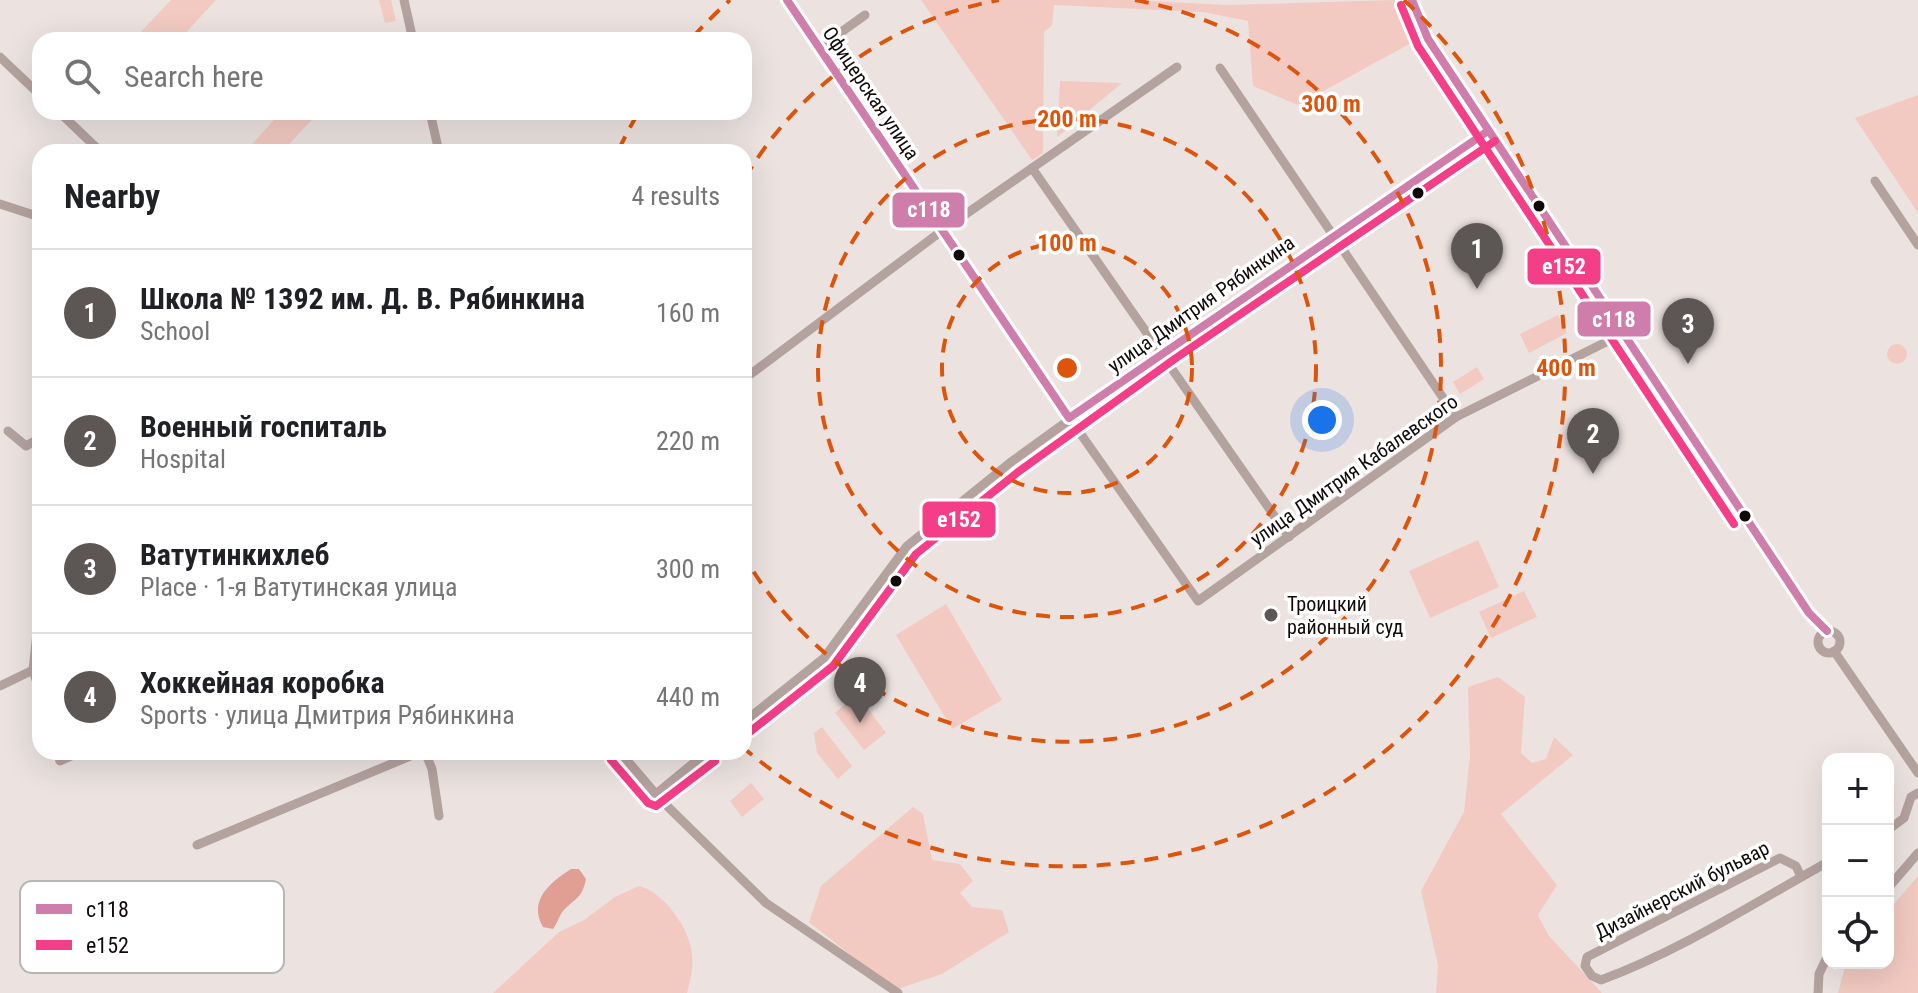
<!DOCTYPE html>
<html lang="en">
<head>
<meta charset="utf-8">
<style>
	:root { --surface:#fff; --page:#f2f2f2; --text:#202124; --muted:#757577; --line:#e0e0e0; --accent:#5c5655 }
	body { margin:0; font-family:"Roboto Condensed",sans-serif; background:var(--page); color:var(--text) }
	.controls { position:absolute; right:24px; bottom:24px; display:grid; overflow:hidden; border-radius:16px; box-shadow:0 8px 32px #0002 }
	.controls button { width:72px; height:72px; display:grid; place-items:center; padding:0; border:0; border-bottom:2px solid var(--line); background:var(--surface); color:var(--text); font:40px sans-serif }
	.you { position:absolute; left:1322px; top:420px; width:28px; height:28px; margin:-20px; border:6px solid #fff; border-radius:50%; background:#1a73e8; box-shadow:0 0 0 12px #1a73e833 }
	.badge { display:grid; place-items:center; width:52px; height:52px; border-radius:50%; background:var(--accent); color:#fff; font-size:26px; font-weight:700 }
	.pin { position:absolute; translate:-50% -66px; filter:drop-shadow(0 2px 4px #0008) }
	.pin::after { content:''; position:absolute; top:42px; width:28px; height:24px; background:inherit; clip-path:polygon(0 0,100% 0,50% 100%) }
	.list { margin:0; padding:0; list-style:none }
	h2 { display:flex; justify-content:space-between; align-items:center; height:104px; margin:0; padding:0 32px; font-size:34px }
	h2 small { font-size:26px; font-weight:400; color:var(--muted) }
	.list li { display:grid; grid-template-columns:52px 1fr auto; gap:24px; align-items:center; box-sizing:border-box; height:128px; padding:0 32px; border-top:2px solid var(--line) }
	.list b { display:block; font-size:30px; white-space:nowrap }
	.list p { margin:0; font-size:26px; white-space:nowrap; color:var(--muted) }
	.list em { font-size:26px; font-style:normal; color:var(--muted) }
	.icon { flex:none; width:44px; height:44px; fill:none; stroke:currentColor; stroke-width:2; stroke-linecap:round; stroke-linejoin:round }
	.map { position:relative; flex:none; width:1918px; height:993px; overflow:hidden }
	.search { position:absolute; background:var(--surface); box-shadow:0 8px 32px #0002; left:32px; top:32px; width:720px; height:88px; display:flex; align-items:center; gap:20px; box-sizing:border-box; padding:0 28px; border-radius:24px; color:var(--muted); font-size:30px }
	.panel { position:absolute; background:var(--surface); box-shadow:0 8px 32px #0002; left:32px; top:144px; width:720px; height:616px; border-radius:24px }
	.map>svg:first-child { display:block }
</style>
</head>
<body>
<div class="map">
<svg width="1918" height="993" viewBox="0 0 1918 993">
	<rect width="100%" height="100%" fill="#ece3e1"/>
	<g fill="#f2cac1">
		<path d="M171,0H216L179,40H133Z"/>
		<path d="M379,0H391L396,21L385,23Z"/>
		<path d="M921,0H1131L1226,5L1394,0L1404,10L1413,42L1298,105L1253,86L1248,21L1203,12L1054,5L1052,25L1044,32L1043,153L1032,160Z"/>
		<path d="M398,32L400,40H344L349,34L370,37Z"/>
		<path d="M1060,81L1122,83L1057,137Z"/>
		<path d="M1918,95V213L1855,118Z"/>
		<path d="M281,112H319L282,152H245Z"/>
		<path d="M1558,315L1567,333L1529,353L1520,334Z"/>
		<circle cx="1897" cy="354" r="10"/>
		<path d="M1477,367L1484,379L1460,394L1453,382Z"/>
		<path d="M1478,540L1499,587L1430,618L1409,571Z"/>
		<path d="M1524,591L1537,617L1491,638L1479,612Z"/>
		<path d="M946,604L1002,700L952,729L896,635Z"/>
		<path d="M1498,677L1525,697L1521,753L1532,763L1546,759L1554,737L1573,755L1501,814L1557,885L1538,915L1549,936L1602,993H1436L1438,965L1421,891L1464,812L1470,756L1468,687Z"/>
		<path d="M857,694L886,733L864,750L835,713Z"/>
		<path d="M822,727L852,766L838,779L817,753L814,733Z"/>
		<path d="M751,783L764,799L742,817L730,801Z"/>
		<path d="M913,807L923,814L932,860L960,864L973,881L960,893L972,907L1002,910L1009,932L942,974L895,990L809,922L821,886Z"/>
		<path d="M1918,876V993H1838L1846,963H1888V911Z"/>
		<path d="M639,886C664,892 690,929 692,954C694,967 690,981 687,993H493L559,932L584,920L615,897Z"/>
	</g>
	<path fill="#e09f92" d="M571,869H579L586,879C582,899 575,898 563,911C559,916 557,924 553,929L543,927C528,901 549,883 571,869Z"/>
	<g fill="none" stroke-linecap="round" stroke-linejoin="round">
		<g stroke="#b4a29f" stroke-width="9">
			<path d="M404,0L413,40"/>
			<path d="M787,0L1066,413L1198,601L1456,417L1622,334"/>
			<path d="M1412,0L1428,39L1809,613L1827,631"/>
			<path d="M819,48L865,15"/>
			<path d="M0,57L40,95"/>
			<path d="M1220,68L1456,417"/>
			<path d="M59,112L101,152"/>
			<path d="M430,112L439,152"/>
			<path d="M1032,168L1289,537"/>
			<path d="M1875,181L1918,245"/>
			<path d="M0,204L40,217"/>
			<path d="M744,379L943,230L1177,67"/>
			<path d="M8,431L26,446L40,438"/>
			<circle cx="1829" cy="642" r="11"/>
			<path d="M1834,651L1918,773"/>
			<path d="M40,667L33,670L40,693"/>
			<path d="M0,686L33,670L40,604"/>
			<path d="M744,722L824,658L907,546L1011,462L1169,348L1488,131"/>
			<path d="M57,752L60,761L80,752"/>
			<path d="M425,752L432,769L439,816"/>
			<path d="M620,752L660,799L766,903L898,993"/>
			<path d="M656,794L707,752"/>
			<path d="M1888,830L1904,818L1911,797L1918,793"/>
			<path d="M197,845L420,752"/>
			<path d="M1801,877L1796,866L1780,858L1587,957L1585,966L1592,976L1601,980C1680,951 1754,903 1828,862"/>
			<path d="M1888,888L1918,853"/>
			<path d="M1818,993L1819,974L1828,955"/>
		</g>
		<g stroke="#fff" stroke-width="14">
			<g id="bus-1">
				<path d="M787,0L1069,418L1488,131"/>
				<path d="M1412,0L1428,39L1809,613L1827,631"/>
			</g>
		</g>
		<g stroke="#fff" stroke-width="14">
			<g id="bus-2">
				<path d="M1401,5L1418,46L1734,524"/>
				<path d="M751,731L833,666L916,554L1018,472L1176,358L1495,141"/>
				<path d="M611,760L648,803L656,806L715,761"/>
			</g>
		</g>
		<use href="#bus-1" stroke="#cf7daa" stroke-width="8"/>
		<use href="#bus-2" stroke="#f43e88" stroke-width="8"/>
	</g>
	<g fill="none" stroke="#dd550c" stroke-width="4" stroke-dasharray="14 10">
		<circle cx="1067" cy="368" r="125"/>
		<circle cx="1067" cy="368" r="249"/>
		<path d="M745 178A374 374 0 0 1 999 0M1135 0A374 374 0 1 1 745 558"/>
		<path d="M619 149A499 499 0 0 1 637 115M693 37A499 499 0 0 1 730 0M1404 0A499 499 0 0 1 746 750"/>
	</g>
	<g fill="#0f0a09" stroke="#fff" stroke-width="3">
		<circle cx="1418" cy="193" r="7"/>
		<circle cx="1539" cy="206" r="7"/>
		<circle cx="959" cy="255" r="7"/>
		<circle cx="1745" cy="516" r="7"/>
		<circle cx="896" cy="581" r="7"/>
	</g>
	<circle fill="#5c5655" stroke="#fff" stroke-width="3" cx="1271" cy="615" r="8"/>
	<g text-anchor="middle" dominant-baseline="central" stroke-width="7" stroke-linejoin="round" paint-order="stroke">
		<g font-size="20" fill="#0f0a09" stroke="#fff">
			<text transform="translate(871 93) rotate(56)">Офицерская улица</text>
			<text transform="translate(1201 304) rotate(-35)">улица Дмитрия Рябинкина</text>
			<text transform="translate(1354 470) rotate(-35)">улица Дмитрия Кабалевского</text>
			<text transform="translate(1682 890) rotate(-27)">Дизайнерский бульвар</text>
		</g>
		<g font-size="20" fill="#0f0a09" stroke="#fff" text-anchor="start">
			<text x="1287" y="604">Троицкий<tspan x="1287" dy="23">районный суд</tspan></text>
		</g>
	</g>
	<rect x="20" y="881" width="264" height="92" rx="12" fill="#fff" stroke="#b7b6b5" stroke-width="2"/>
	<rect x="36" y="904" width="36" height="10" fill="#cf7daa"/>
	<rect x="36" y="940" width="36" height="10" fill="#f43e88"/>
	<g font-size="22" fill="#0f0a09">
		<text x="86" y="917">с118</text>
		<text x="86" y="953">е152</text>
	</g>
	<circle cx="1067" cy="368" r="12" fill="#dd550c" stroke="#fff" stroke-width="4"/>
	<g font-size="24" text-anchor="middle" font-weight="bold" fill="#dd550c" stroke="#fff" stroke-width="7" stroke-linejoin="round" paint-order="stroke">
		<text x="1331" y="112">300 m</text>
		<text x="1067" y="127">200 m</text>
		<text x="1067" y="251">100 m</text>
		<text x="1566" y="376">400 m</text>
	</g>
	<g stroke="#fff" stroke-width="3">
		<rect x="891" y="191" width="75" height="38" rx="8" fill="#cf7daa"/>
		<rect x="1526" y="247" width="76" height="39" rx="8" fill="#f43e88"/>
		<rect x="1576" y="300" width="76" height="38" rx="8" fill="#cf7daa"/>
		<rect x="921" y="500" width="76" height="39" rx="8" fill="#f43e88"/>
	</g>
	<g font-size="22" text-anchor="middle" font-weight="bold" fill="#fff">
		<text x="929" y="217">с118</text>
		<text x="1564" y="274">е152</text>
		<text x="1614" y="327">с118</text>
		<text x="959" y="527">е152</text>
	</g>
</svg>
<div class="controls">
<button>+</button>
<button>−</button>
<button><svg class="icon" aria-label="locate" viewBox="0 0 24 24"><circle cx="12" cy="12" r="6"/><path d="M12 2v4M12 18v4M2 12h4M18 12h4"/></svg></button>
</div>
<div class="you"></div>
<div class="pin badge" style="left:1477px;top:289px">1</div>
<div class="pin badge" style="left:1593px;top:474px">2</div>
<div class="pin badge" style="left:1688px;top:364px">3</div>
<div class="pin badge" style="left:860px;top:723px">4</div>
<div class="search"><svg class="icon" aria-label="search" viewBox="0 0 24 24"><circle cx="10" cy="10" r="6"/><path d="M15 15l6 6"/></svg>Search here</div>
<section class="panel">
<h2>Nearby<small>4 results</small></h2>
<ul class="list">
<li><span class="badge">1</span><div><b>Школа № 1392 им. Д. В. Рябинкина</b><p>School</p></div><em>160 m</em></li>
<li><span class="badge">2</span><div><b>Военный госпиталь</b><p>Hospital</p></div><em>220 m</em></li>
<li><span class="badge">3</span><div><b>Ватутинкихлеб</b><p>Place · 1-я Ватутинская улица</p></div><em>300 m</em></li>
<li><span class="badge">4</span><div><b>Хоккейная коробка</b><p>Sports · улица Дмитрия Рябинкина</p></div><em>440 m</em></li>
</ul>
</section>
</div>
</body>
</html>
